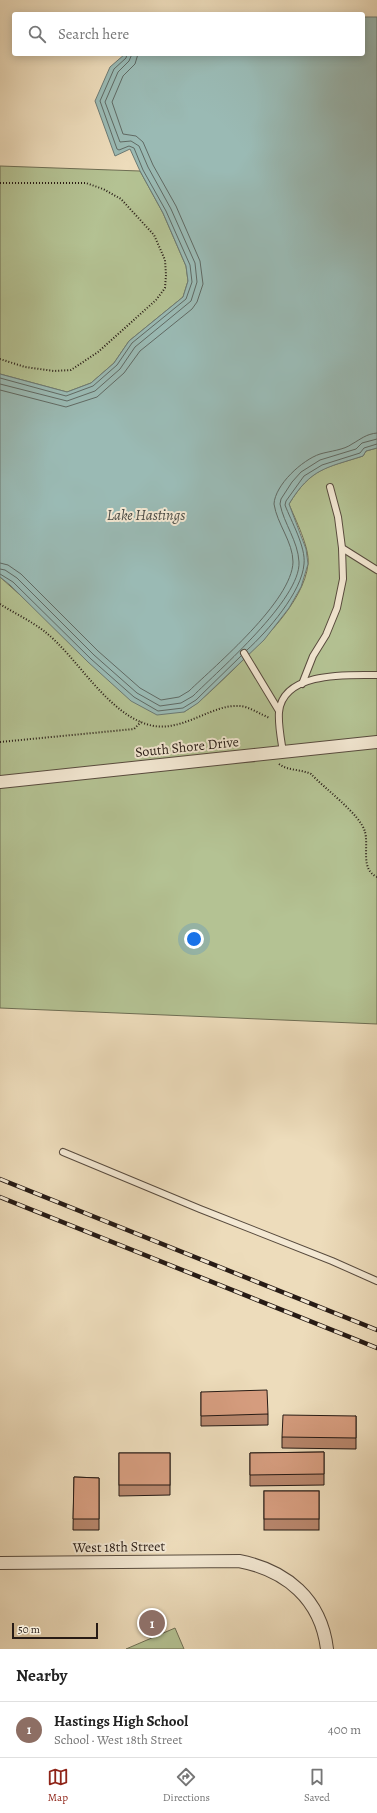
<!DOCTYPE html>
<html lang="en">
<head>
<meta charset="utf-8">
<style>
	:root { --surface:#fff; --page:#f6f6f6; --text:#222; --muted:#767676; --line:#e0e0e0; --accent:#8f2418 }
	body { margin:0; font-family:Alegreya,serif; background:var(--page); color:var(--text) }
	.scale { position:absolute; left:12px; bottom:10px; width:86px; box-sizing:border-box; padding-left:4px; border:2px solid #271b15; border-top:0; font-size:11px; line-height:14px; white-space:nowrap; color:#271b15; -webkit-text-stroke:3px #f3e8d3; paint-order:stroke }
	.you { position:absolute; left:194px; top:939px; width:14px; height:14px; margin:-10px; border:3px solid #fff; border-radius:50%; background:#1a73e8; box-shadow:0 0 0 6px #1a73e833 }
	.badge { display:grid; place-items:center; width:26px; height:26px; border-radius:50%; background:var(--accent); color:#fff; font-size:13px; font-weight:700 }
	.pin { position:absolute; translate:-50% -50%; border:2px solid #fff; box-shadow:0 1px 4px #0006 }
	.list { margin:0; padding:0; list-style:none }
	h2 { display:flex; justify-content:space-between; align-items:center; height:52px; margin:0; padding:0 16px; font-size:17px }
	h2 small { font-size:13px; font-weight:400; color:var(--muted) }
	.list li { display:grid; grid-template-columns:26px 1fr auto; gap:12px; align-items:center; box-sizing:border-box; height:56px; padding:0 16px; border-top:1px solid var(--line) }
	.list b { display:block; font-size:15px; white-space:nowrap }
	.list p { margin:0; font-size:13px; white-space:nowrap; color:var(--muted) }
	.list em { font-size:13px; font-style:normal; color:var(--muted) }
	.icon { flex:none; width:22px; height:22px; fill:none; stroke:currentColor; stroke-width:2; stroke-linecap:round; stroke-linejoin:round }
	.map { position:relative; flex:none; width:377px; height:1649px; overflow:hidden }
	.search { position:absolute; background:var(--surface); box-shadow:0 2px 10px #0003; left:12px; right:12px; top:12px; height:44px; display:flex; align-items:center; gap:10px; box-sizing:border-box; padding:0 14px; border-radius:4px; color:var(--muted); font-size:15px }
	.sheet { height:108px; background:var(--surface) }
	nav { display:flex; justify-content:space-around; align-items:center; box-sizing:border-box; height:56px; border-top:1px solid var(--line); background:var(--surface); font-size:11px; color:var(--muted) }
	nav a { display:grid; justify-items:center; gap:2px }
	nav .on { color:var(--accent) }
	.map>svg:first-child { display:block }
</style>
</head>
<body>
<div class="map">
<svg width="377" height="1649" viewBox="0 0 377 1649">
	<rect width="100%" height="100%" fill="#eddcbb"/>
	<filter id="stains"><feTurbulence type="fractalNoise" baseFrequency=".005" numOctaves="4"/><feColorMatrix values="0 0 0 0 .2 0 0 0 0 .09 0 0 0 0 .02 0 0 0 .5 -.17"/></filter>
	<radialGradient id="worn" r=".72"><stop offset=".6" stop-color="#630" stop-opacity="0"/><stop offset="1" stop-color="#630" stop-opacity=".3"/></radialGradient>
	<g fill="#b4c293" stroke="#6e6e54">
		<path d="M0,166L140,171L163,213L186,266L188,281L183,297L129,341L114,363L91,383L67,392L0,374Z"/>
		<path d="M377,448V1024L0,1008V577L39,612L184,712C203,700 217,685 233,670C259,644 304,603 308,564C310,548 295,519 289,504C311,468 325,468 363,456L366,451Z"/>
		<path d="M175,1628L184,1649H126Z"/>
	</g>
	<path fill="#9abab4" stroke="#6c7a74" d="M363,17H377V448L366,451L363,456C326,468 311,468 289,504L306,549L308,564L301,587L289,608L264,640L198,703L184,712L157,715L131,701L88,662L10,585L0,577V374L67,392L91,383L114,363L129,341L183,297L188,281L186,266L163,213L140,171L130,149L115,156L95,101L110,67L125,54H363Z"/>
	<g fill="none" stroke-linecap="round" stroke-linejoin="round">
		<g stroke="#606a64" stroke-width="1">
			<path d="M0,378L66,396L93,386L117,365L132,343L186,299L192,282L190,265L166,211L143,170L134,148L129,146L119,150L117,149L100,101L114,69L126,58L127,54"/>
			<path d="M0,384L67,401L95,391L120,369L135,347L191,301L197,282L195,263L171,209L148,167L139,146L131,141L120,142L105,102L118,72L129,61L132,54"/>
			<path d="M0,390L66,407L97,397L124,373L140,351L192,309L197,302L203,284L200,261L176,206L153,165L143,142L136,136L123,134L112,102L123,76L135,64L138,54"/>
			<path d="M0,563L8,565L21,574L98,651L140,688L161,700L179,697L189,691C216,665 292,601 293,562C293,542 277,524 274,504C275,485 302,460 320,454C330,451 344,450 352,444C361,439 366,434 377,433"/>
			<path d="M0,569L5,570L17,578L94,655L137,693L160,706L181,703L193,696C219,670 301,599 299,562C298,541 284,524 280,504L281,499L292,482L301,472L320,460L356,449L362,443L377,439"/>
			<path d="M0,574L13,582L91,659L134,697L158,711L183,708L196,700L241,656"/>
			<path d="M247,650C267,632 302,592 304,564C306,547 291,521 285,505L286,501L304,476L322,465L360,453L364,448L377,444"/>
		</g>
		<g stroke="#584b3e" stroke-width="8">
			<g id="lane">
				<path d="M330,487L338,517L342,548L377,570"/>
				<path d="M244,653L279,711"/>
				<path d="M302,684L313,656L326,635L337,608L343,579L342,548"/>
				<path d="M283,752C281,739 278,725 279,712C283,671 349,675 377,675"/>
				<path d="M63,1152L200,1209L332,1261L377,1281"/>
			</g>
		</g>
		<g stroke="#584b3e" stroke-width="14">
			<g id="street">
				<path d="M0,782L377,742"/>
				<path d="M0,1563L239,1561C286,1570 321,1599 327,1649"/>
			</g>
		</g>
		<g stroke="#271b15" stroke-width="2" stroke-dasharray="1 2" stroke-linecap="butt">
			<path d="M0,183H86L103,189L121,199L154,235L165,260L166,275L165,288L156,300L98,352L71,370L54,371L25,367L0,359"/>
			<path d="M0,604C14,613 31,621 44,631C78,657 109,718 154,726C184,731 213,704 239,706C249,706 261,715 270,718"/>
			<path d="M0,742L134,729L141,722"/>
			<path d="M279,764C288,771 301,769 311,774C324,788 361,815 365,832C369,847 360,869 377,877"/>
		</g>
		<use href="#lane" stroke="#f3e8d3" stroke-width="6"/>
		<use href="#street" stroke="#f3e8d3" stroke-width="12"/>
		<g stroke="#271b15" stroke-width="4.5">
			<g id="rail">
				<path d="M0,1179L377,1330"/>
				<path d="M0,1197L377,1348"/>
			</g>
		</g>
		<use href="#rail" stroke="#f3e8d3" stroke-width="3" stroke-dasharray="9" stroke-linecap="butt"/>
	</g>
	<g fill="#b8876d" stroke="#271b15">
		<path d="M201,1392L268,1414V1425L201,1426Z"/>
		<path d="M356,1416V1449L282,1448V1437Z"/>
		<path d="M324,1452V1485L250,1486V1453Z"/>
		<path d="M119,1453H170V1495L119,1496Z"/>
		<path d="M74,1477L99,1478V1530H73Z"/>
		<rect x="264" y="1491" width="55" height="39"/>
	</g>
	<g fill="#d69d7f" stroke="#271b15">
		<path d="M267,1390L268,1414L201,1416V1392Z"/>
		<path d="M283,1415L356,1416V1438L282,1437Z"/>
		<path d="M324,1452V1474L250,1475V1453Z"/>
		<rect x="119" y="1453" width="51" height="32"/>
		<path d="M74,1477L99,1478V1519H73Z"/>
		<rect x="264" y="1491" width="55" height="28"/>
	</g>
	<g text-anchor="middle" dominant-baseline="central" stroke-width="4" stroke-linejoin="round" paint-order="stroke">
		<g font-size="14" fill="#271b15" stroke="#f3e8d3">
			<text transform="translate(187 747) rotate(-6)">South Shore Drive</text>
			<text transform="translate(119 1547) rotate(-1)">West 18th Street</text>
		</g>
		<g font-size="15" font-style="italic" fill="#4a4b45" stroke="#f3e8d3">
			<text x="146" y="515">Lake Hastings</text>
		</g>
	</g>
	<rect width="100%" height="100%" filter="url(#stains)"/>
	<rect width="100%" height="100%" fill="url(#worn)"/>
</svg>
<div class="scale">50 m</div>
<div class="you"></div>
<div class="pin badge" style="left:152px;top:1623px;background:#8d6e63">1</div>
<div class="search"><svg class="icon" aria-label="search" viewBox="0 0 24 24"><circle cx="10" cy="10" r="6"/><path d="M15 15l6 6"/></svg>Search here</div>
</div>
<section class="sheet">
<h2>Nearby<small></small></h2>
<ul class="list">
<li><span class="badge" style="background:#8d6e63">1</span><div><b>Hastings High School</b><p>School · West 18th Street</p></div><em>400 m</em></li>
</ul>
</section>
<nav>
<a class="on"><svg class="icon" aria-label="map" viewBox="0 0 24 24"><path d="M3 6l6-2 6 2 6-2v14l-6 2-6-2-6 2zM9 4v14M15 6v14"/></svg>Map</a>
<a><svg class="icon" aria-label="directions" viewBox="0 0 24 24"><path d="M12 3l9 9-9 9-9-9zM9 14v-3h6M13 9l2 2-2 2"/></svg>Directions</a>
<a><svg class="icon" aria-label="saved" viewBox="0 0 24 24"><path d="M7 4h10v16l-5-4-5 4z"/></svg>Saved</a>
</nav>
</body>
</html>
